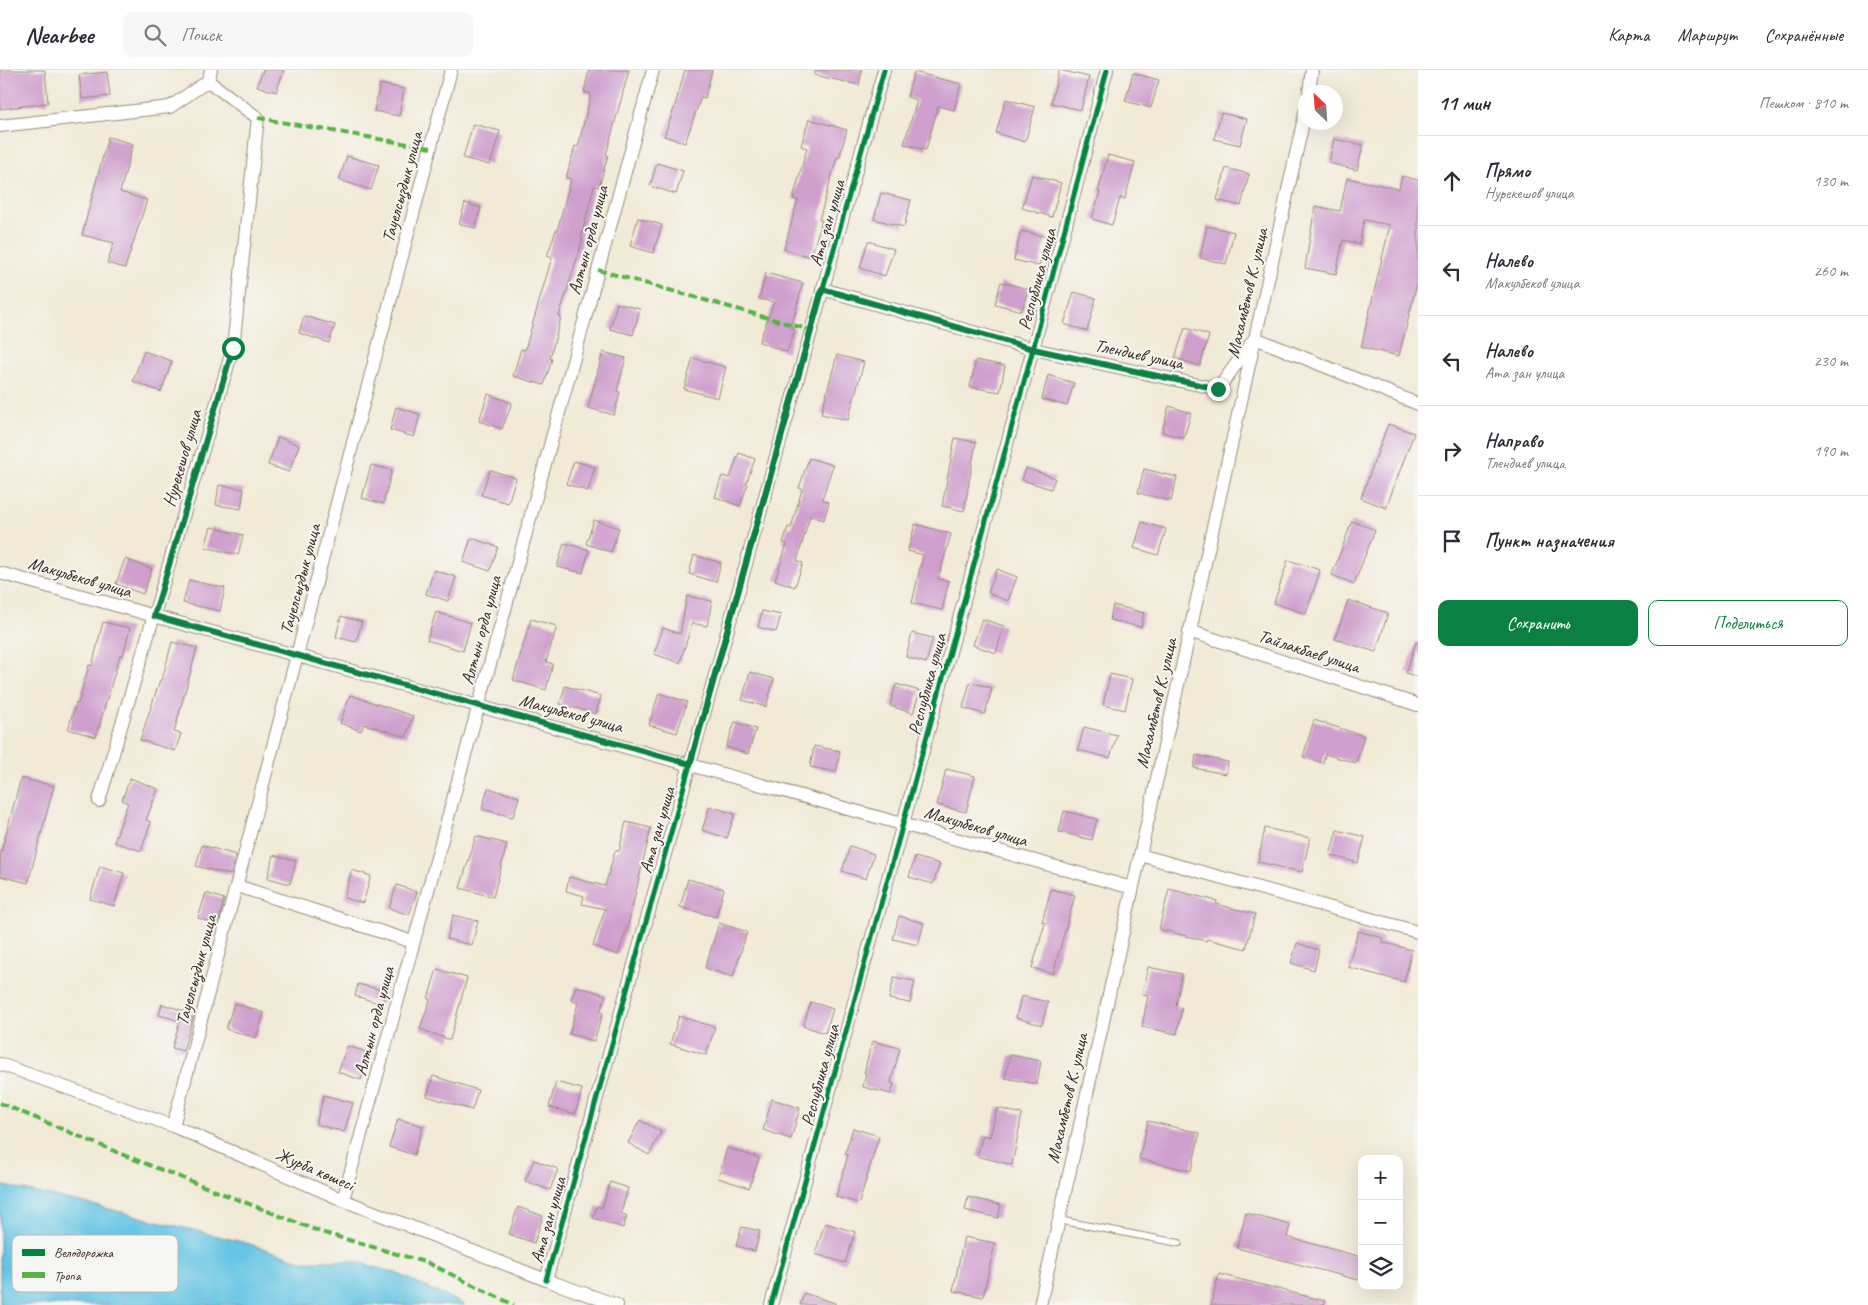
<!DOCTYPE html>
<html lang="ru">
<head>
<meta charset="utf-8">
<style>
	:root { --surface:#fff; --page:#f7f7f7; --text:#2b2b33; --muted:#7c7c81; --line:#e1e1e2; --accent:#0b8043 }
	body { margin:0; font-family:Caveat,sans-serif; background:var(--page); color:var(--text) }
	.controls { position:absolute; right:15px; bottom:15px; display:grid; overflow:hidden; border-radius:10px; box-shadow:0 5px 20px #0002 }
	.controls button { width:45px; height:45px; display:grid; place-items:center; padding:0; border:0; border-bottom:1px solid var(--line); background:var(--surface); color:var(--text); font:25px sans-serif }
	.compass { position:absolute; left:1298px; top:15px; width:45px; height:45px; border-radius:50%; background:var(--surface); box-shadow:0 5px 20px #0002; rotate:335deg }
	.stop { position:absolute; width:15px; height:15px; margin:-11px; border:4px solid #0b8043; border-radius:50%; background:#fff }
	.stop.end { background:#0b8043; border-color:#fff; box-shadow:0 1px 5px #0008 }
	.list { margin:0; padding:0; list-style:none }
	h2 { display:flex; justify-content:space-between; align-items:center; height:65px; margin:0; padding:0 20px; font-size:21px }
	h2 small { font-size:16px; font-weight:400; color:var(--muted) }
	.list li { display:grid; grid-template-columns:32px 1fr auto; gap:15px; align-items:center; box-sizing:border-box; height:90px; padding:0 20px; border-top:1px solid var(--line) }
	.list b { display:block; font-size:19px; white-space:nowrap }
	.list p { margin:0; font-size:16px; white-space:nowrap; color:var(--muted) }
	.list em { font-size:16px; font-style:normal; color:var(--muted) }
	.actions { display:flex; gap:10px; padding:15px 20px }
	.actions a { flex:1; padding:11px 0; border:1px solid var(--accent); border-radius:10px; text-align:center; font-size:18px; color:var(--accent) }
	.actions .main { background:var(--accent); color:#fff }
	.icon { flex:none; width:28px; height:28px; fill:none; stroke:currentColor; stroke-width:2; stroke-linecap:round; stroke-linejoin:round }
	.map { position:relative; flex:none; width:1418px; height:1235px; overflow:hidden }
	header { display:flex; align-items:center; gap:30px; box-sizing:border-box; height:70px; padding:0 25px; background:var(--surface); border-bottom:1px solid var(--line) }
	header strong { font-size:24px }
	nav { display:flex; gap:28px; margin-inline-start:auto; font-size:18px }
	.search { width:350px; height:45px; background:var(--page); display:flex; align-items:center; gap:12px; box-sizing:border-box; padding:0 18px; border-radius:10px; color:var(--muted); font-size:19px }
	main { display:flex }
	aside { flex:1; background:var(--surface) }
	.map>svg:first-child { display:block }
</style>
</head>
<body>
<header>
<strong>Nearbee</strong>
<div class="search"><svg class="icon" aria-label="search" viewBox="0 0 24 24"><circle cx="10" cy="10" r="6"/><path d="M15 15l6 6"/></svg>Поиск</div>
<nav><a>Карта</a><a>Маршрут</a><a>Сохранённые</a></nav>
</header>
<main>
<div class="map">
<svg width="1418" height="1235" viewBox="0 0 1418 1235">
	<rect width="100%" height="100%" fill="#f6f6f2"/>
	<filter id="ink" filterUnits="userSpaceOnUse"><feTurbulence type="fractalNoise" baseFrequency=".02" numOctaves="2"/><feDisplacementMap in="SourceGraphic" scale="10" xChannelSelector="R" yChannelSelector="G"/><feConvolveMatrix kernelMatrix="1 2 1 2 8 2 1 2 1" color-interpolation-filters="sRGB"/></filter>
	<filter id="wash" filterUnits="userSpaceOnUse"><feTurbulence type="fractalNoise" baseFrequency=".0096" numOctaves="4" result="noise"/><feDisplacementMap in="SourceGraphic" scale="20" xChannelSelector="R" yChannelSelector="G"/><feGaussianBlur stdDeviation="1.12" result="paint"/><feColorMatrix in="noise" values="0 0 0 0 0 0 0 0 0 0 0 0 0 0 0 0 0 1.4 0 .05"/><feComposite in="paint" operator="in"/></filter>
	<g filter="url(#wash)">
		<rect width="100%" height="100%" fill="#f1ead6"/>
		<path fill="#66c5e4" stroke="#507881" d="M0,1115L80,1132L246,1173L304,1191H353L396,1203L465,1235H0Z"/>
		<g id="blocks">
			<g fill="#cf9fce">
				<path d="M0,0H45L48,33L0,39Z"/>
				<path d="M263,0H284L276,22L257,16Z"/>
				<path d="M589,0H629L606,85H608L599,117L594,116L581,168L583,169L559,246L561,247L550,288L552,289L544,315L513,306L521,279L525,280L552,187L547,186L556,160L557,161L571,109L566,108L575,76L578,77L591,24L584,22Z"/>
				<path d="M685,0H712L705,28L701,27L685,73L664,66L674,39Z"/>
				<path d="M815,0H862L859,15L815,5Z"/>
				<path d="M1059,0L1089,7L1081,40L1051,33Z"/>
				<path d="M107,2L110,26L82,29L79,5Z"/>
				<path d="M914,2L961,14L954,40L938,36L926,80L904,74L917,30L907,27Z"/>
				<path d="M1133,3L1159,10L1151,38L1125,31Z"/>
				<path d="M380,14L404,19L399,46L374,41Z"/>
				<path d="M1006,29L1035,37L1025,72L996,63Z"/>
				<path d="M1221,43L1247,49L1240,75L1214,69Z"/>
				<path d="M809,49L847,60L839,88L837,87L819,150H822L811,187L784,179L798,130L793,129L807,78L801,76Z"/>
				<path d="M473,54L500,61L490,95L463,88Z"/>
				<path d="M108,67L133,74L120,122L147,130L125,198L107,193L114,173L82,165Z"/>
				<path d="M1334,69L1363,75L1357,100L1329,93Z"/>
				<path d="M1108,85L1135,92L1125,129L1120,128L1112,155L1092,149L1100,122H1098Z"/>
				<path d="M347,86L379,95L371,120L339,110Z"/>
				<path d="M657,93L683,101L676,124L650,116Z"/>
				<path d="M1226,98L1249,104L1241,136L1217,130Z"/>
				<path d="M1032,105L1061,113L1052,147L1022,138Z"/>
				<path d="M1402,106L1418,110V209L1399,286L1361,277L1390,155L1364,150L1359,174L1343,170L1336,204L1305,198L1315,136L1340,141L1347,108L1399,119Z"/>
				<path d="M881,123L911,130L904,157L874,149Z"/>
				<path d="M465,133L481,138L475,158L459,154Z"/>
				<path d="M638,148L662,155L653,183L630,176Z"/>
				<path d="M1207,156L1234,162L1226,194L1200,188Z"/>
				<path d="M1021,161L1047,167L1039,196L1014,190Z"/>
				<path d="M868,171L894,179L885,206L860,198Z"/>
				<path d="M766,203L803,213L791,258L795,259L787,282L759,272L774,232L759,229Z"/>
				<path d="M1001,212L1028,219L1022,241L995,234Z"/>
				<path d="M1074,222L1096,228L1087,261L1064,254Z"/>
				<path d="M617,233L640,239L633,265L610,259Z"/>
				<path d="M304,246L335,255L329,273L299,263Z"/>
				<path d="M1185,258L1209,265L1200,296L1175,288Z"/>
				<path d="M144,281L172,291L161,322L133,311Z"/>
				<path d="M603,282L626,288L617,321L620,322L614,345L588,338Z"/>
				<path d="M837,285L864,292L848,350L821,344Z"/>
				<path d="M693,288L726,297L718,328L684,319Z"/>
				<path d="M976,290L1005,296L1000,322L970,317Z"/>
				<path d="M1048,305L1074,313L1067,336L1042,329Z"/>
				<path d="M488,324L512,333L502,359L479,351Z"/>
				<path d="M1169,336L1191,343L1184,368L1162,362Z"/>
				<path d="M396,337L420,344L414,367L390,360Z"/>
				<path d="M1388,354L1414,363L1386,438L1361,428Z"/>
				<path d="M278,367L299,375L289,402L268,395Z"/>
				<path d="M955,368L976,372L964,441L942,436Z"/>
				<path d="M739,383L755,389L746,414H748L740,436L715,427L722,406L730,408Z"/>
				<path d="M809,388L833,395L822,429L829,432L824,450L810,446L797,491L803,493L795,517L775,510L787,474L783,473L788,457L791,458L802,419L799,418Z"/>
				<path d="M574,391L595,397L588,421L566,414Z"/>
				<path d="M371,395L392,400L383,434L362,428Z"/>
				<path d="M1026,398L1055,408L1051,419L1022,410Z"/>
				<path d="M1144,399L1177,407L1171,431L1138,423Z"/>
				<path d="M490,400L516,408L508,433L481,425Z"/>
				<path d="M219,415L244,419L241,439L216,435Z"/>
				<path d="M594,450L619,458L611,482L586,474Z"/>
				<path d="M1352,451L1375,460L1354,514L1332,505Z"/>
				<path d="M1142,452L1166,459L1158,485L1134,478Z"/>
				<path d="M915,454L951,464L938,509L949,511L942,540L912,533L923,485L908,481Z"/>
				<path d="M211,457L243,465L238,485L205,477Z"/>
				<path d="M471,468L498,477L490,501L463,492Z"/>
				<path d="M564,473L589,480L583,503L557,497Z"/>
				<path d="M694,485L721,493L716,512L689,504Z"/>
				<path d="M125,489L152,499L143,524L116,514Z"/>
				<path d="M1288,490L1320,500L1306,544L1274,533Z"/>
				<path d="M997,499L1017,507L1008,531L988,523Z"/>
				<path d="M434,500L456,507L448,531L426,524Z"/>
				<path d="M189,510L225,518L220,541L183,533Z"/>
				<path d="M687,526L712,531L707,556L692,553L680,593L654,584L663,558L680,564Z"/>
				<path d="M1348,530L1388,543L1376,582L1335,569Z"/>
				<path d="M1113,535L1144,543L1141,557L1110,550Z"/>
				<path d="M762,541L781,545L776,562L758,557Z"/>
				<path d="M436,542L471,553L463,581L427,570Z"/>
				<path d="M341,546L362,552L356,572L336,567Z"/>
				<path d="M531,549L557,556L546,592L553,594L546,620L513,610Z"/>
				<path d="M982,549L1004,556L996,583L973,575Z"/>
				<path d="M103,552L130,558L123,586L120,585L96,667L68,659L76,633L78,634L89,595L92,596Z"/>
				<path d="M912,563L933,568L926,593L906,587Z"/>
				<path d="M172,572L197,578L174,662L181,664L175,681L140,670L160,610H162Z"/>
				<path d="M1416,572L1418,573V607L1406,603Z"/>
				<path d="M750,602L774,609L766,637L742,630Z"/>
				<path d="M1110,604L1132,609L1125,640L1103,635Z"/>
				<path d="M970,612L992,618L985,644L963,638Z"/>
				<path d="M896,614L920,621L913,643L890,636Z"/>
				<path d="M565,616L601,626L596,644L560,634Z"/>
				<path d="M659,623L687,632L677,663L649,655Z"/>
				<path d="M350,625L413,646L406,667L364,654L361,661L340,653Z"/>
				<path d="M1314,650L1364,666L1356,693L1325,684L1323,693L1303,687Z"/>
				<path d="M735,652L756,659L748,684L726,677Z"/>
				<path d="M1084,657L1117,665L1110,688L1078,680Z"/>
				<path d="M814,676L840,681L836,702L810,697Z"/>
				<path d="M1196,685L1228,692L1226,704L1194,698Z"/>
				<path d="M946,699L975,706L966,742L937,735Z"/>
				<path d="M21,708L54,716L28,813L0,806V786Z"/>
				<path d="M130,708L158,719L146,750L151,752L141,781L114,772L128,733L122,730Z"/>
				<path d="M488,718L519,727L513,747L482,739Z"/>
				<path d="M710,736L735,744L727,768L702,760Z"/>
				<path d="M1064,741L1097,749L1092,770L1059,762Z"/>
				<path d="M626,752L651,758L628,855L618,885L593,876L605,839L582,834L584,826L566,821L569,807L605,816L615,781H619Z"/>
				<path d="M1265,758L1310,768L1302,802L1258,792Z"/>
				<path d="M1337,760L1365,767L1358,793L1330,785Z"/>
				<path d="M476,766L507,774L493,827L460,818Z"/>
				<path d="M202,775L236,785L231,805L196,796Z"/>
				<path d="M850,776L874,784L866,809L842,801Z"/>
				<path d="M273,785L296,791L290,814L268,808Z"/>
				<path d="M915,787L940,794L933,814L909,807Z"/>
				<path d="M100,796L124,803L114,836L90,829Z"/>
				<path d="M352,800L371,806L363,833L344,828Z"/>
				<path d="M688,809L724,819L716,847L680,837Z"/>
				<path d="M397,815L417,822L409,845L389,838Z"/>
				<path d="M1051,819L1075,825L1053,904L1032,898L1045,853L1042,852Z"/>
				<path d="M1169,819L1217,831L1216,834L1255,844L1246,879L1207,869L1206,871L1159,859Z"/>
				<path d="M206,823L224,829L218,855L198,848Z"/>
				<path d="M453,845L478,851L472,875L447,869Z"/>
				<path d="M899,846L924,853L918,875L893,869Z"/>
				<path d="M719,853L747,862L733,907L705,898Z"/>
				<path d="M1358,861L1383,868L1382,872L1412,880L1404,912L1348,897Z"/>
				<path d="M1297,873L1319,880L1314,900L1291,893Z"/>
				<path d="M1148,897L1182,904L1176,936L1182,938L1177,964L1142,957L1148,925L1142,924Z"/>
				<path d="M437,899L467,908L450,970L420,959L430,930L428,929Z"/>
				<path d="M894,907L915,911L910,933L889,929Z"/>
				<path d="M358,914L386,921L382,934L355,926Z"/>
				<path d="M576,916L606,925L600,942L603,943L594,971L569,964L578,933L571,930Z"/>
				<path d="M1021,926L1048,932L1042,955L1016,948Z"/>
				<path d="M811,932L833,939L825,963L803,956Z"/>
				<path d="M234,933L264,943L256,968L226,959Z"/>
				<path d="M162,934L194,944L183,981L172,978L180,951L159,945Z"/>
				<path d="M679,946L715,957L706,985L670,974Z"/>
				<path d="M872,971L900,978L891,1013L894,1014L891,1024L863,1017L866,1004L864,1003Z"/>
				<path d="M347,976L370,983L361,1010L338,1002Z"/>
				<path d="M1010,985L1041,991L1037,1014L1005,1008Z"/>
				<path d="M433,1006L478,1020L472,1040L427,1026Z"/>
				<path d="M556,1012L582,1019L575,1044L549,1037Z"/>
				<path d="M324,1025L353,1033L344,1062L316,1054Z"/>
				<path d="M772,1029L800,1038L791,1069L763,1060Z"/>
				<path d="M997,1038L1022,1044L1012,1095L977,1086L983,1065L990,1067Z"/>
				<path d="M398,1049L423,1056L414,1085L389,1077Z"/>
				<path d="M640,1050L661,1062L649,1085L628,1073Z"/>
				<path d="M1148,1051L1200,1063L1191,1101L1139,1089Z"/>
				<path d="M853,1058L879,1066L859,1133L836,1127L848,1085L845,1084Z"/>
				<path d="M727,1078L759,1088L749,1118L718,1108Z"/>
				<path d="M534,1090L558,1099L550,1120L525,1111Z"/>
				<path d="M610,1112L628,1118L621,1143L627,1146L623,1158L593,1148L597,1136L602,1138Z"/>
				<path d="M968,1127L1001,1135L998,1148L965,1140Z"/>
				<path d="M518,1137L543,1146L534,1173L509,1164Z"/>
				<path d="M1246,1143L1290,1155L1287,1167L1362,1187V1198L1358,1210L1237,1178Z"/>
				<path d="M825,1153L855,1162L845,1193L815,1184Z"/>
				<path d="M742,1157L760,1161L755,1181L736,1176Z"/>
				<path d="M964,1167L995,1173L983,1227L953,1221Z"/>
				<path d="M1219,1204L1325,1231L1324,1235H1211Z"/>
				<path d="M804,1223L835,1233V1235H800Z"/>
			</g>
		</g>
	</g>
	<g filter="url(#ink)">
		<use href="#blocks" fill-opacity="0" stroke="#968a7a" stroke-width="1"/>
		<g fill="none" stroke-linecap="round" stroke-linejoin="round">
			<g stroke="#968a7a" stroke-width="8">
				<path id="lane" d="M1058,1150L1179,1173"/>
			</g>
			<g stroke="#968a7a" stroke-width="14">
				<g id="street">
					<path d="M1309,22L1312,0"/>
					<path d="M0,56L170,37L208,11L211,0"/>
					<path d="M822,219L1033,279L1218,319L1255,268L1418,334"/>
					<path d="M0,503L1132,818"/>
					<path d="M1189,561L1418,635"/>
					<path d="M99,731L233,278L258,48L208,11"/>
					<path d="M1140,785L1418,862"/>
					<path d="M237,816L413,872"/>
					<path d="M0,994L173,1056L343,1130L546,1210L617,1235"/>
					<path d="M173,1056L451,0"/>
					<path d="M343,1130L653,0"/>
					<path d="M546,1210L884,0"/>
					<path d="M771,1235L1033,279L1107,0"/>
					<path d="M1040,1235L1306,39"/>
				</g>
			</g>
			<use href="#lane" stroke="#fff" stroke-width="6"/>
			<use href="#street" stroke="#fff" stroke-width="12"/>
			<g stroke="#57b245" stroke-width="4" stroke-dasharray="8 4" stroke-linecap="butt">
				<path d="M258,48L431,78"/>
				<path d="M598,200L811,260"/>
				<path d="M0,1033L126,1086L321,1162L428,1193L514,1235"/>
			</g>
			<g stroke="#f6f6f2" stroke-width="8">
				<g id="cycleway">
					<path d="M546,1210L884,0"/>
					<path d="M771,1235L1033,279L1107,0"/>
				</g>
			</g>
			<use href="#cycleway" stroke="#00873e" stroke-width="5"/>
		</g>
	</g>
	<g fill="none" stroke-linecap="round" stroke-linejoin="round" filter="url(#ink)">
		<path stroke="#0b8043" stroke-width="6" d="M233,278L154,546L690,694L822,219L1033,279L1218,319"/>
	</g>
	<g text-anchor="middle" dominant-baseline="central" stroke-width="4" stroke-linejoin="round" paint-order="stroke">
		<g font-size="18" fill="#3b2a1e" stroke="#f6f6f2">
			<text transform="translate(402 117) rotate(-75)">Тауелсыздык улица</text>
			<text transform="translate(827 153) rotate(-74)">Ата зан улица</text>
			<text transform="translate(588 170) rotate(-75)">Алтын орда улица</text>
			<text transform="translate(1037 209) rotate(-75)">Республика улица</text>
			<text transform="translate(1247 223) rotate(-77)">Махамбетов К. улица</text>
			<text transform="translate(1139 284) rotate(12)">Тлендиев улица</text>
			<text transform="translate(182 388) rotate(-74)">Нурекешов улица</text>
			<text transform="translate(80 507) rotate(16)">Макулбеков улица</text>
			<text transform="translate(300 509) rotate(-75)">Тауелсыздык улица</text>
			<text transform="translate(481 560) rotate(-75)">Алтын орда улица</text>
			<text transform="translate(1309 581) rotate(18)">Тайлакбаев улица</text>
			<text transform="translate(927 614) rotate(-75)">Республика улица</text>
			<text transform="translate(1156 633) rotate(-77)">Махамбетов К. улица</text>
			<text transform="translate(571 643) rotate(15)">Макулбеков улица</text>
			<text transform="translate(976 756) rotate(16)">Макулбеков улица</text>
			<text transform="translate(657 760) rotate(-74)">Ата зан улица</text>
			<text transform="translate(196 900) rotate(-75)">Тауелсыздык улица</text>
			<text transform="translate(374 951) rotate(-75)">Алтын орда улица</text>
			<text transform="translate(820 1005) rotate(-75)">Республика улица</text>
			<text transform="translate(1067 1028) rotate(-77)">Махамбетов К. улица</text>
			<text transform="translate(315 1099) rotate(23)">Журба көшесі</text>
			<text transform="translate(548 1150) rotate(-74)">Ата зан улица</text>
		</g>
	</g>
	<rect x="12" y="1165" width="166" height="57" rx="8" fill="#f6f6f2" stroke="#beb9b2" stroke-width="1"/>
	<rect x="22" y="1179" width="23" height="7" fill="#00873e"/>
	<rect x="22" y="1202" width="23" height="6" fill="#57b245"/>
	<g font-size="14" fill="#3b2a1e">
		<text x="54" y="1187">Велодорожка</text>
		<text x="54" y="1210">Тропа</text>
	</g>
</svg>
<div class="controls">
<button>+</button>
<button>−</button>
<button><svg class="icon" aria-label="layers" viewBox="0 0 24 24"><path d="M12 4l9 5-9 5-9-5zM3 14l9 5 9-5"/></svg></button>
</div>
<svg class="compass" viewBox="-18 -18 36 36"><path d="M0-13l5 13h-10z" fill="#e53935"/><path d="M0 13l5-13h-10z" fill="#7c7c81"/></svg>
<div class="stop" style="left:233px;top:278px"></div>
<div class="stop end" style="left:1218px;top:319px"></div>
</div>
<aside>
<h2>11 мин<small>Пешком · 810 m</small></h2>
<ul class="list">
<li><svg class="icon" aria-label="ahead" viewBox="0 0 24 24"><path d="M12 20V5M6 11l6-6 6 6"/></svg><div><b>Прямо</b><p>Нурекешов улица</p></div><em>130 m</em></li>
<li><svg class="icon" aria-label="left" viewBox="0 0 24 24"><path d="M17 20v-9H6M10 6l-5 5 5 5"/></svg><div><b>Налево</b><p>Макулбеков улица</p></div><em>260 m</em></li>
<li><svg class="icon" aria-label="left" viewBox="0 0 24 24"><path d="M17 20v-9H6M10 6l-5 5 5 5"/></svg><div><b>Налево</b><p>Ата зан улица</p></div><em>230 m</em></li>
<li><svg class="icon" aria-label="right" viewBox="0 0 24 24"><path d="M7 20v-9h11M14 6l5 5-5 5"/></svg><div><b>Направо</b><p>Тлендиев улица</p></div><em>190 m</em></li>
<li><svg class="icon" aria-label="arrive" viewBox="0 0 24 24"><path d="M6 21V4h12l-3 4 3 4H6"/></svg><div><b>Пункт назначения</b></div></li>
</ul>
<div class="actions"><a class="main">Сохранить</a><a>Поделиться</a></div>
</aside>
</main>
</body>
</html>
